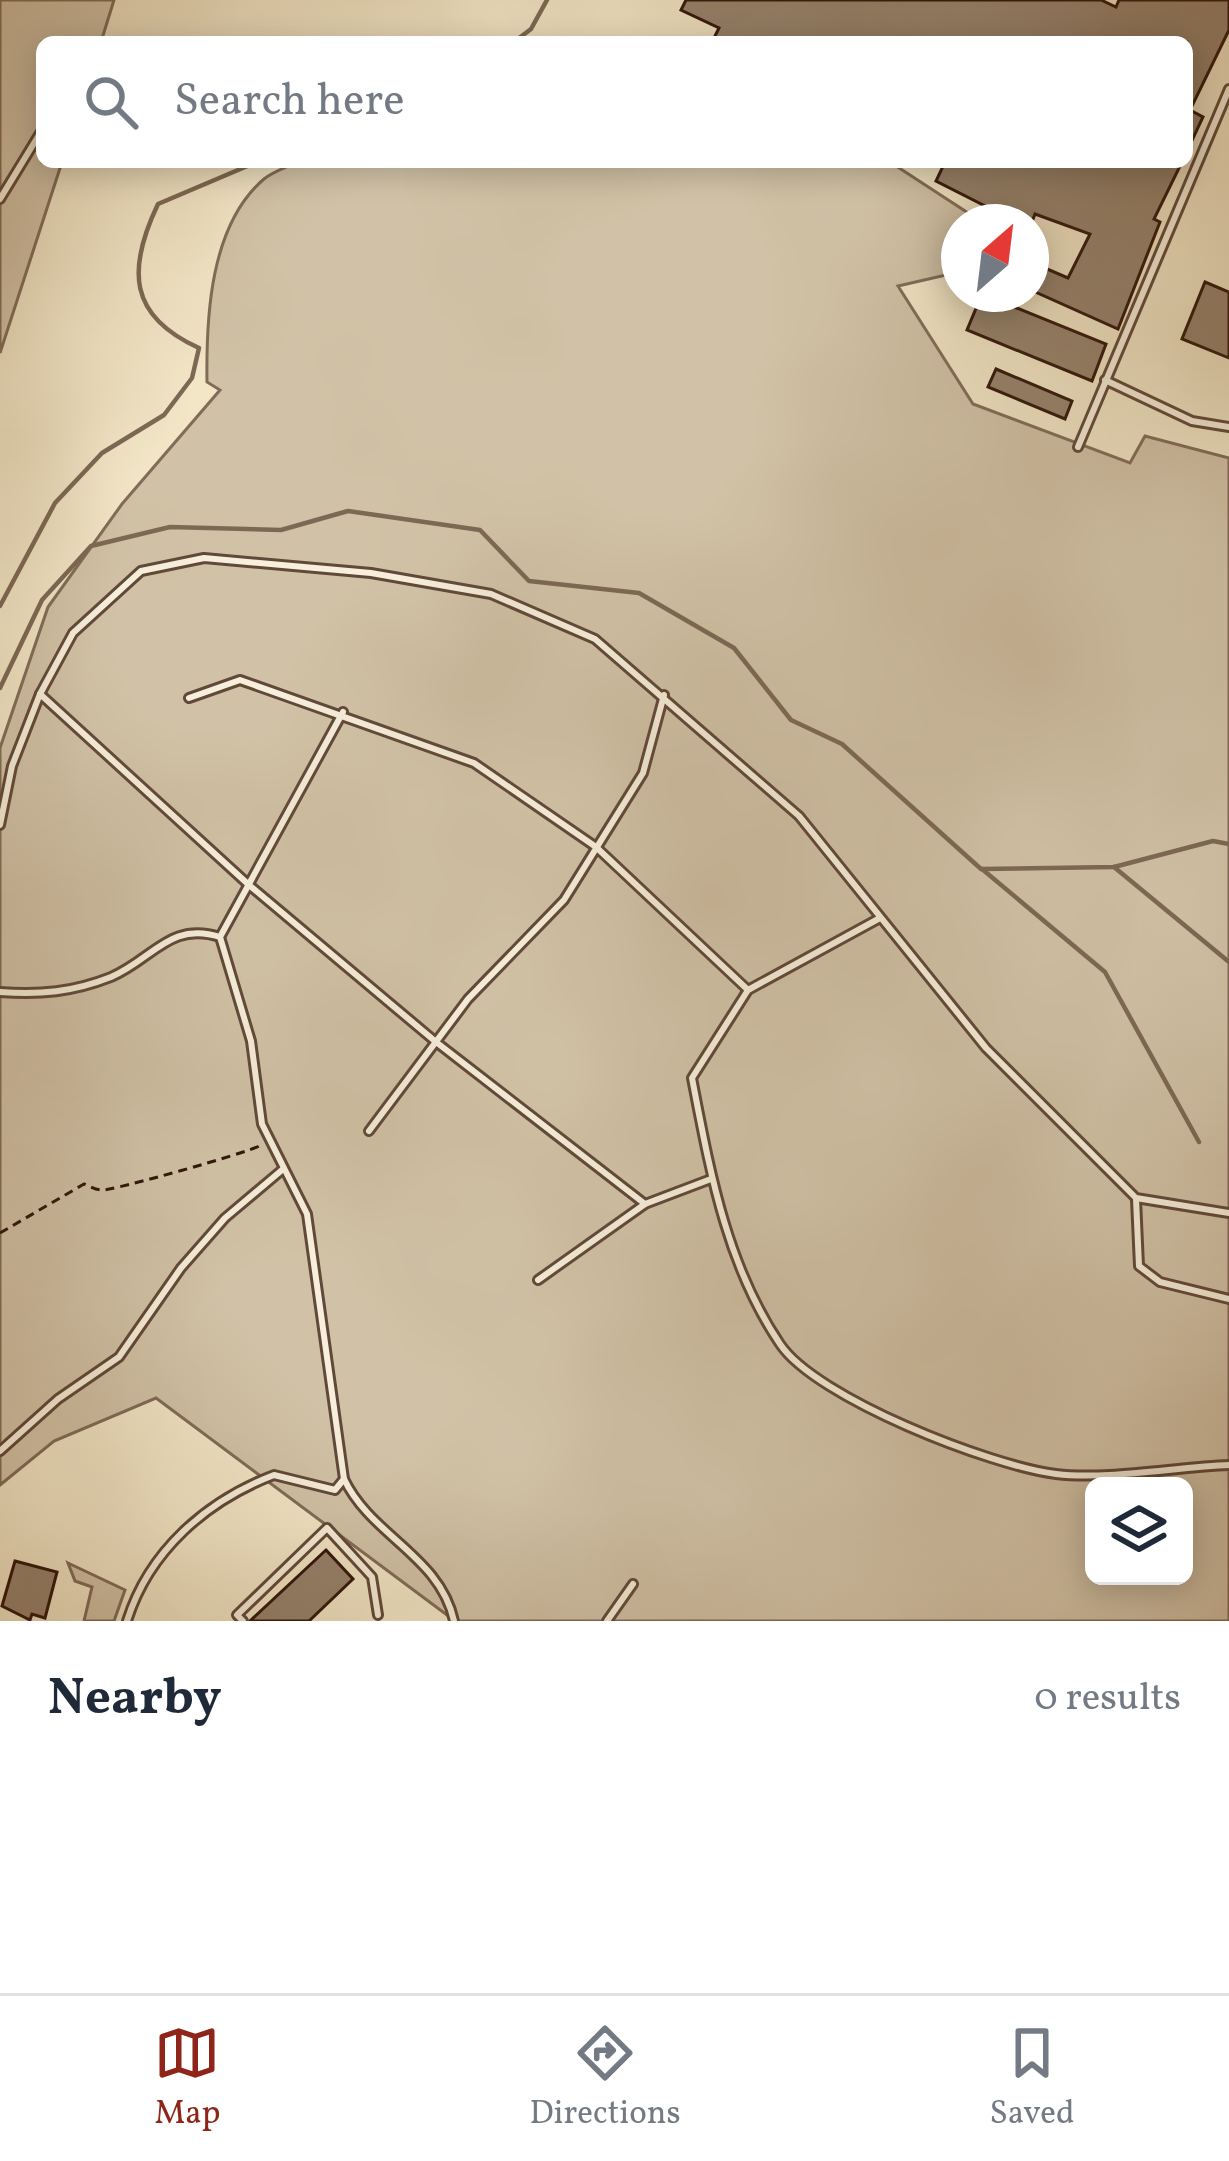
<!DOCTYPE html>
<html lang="en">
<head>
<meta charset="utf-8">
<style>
	:root { --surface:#fff; --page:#f6f6f7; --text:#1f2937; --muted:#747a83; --line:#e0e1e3; --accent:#8f2418 }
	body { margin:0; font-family:Vollkorn,serif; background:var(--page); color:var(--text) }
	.controls { position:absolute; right:36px; bottom:36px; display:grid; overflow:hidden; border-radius:18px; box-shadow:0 6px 30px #0003 }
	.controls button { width:108px; height:108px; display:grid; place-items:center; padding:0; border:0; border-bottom:3px solid var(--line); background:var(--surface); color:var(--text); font:60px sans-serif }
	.compass { position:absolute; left:941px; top:204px; width:108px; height:108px; border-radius:50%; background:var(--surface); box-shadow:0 6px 30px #0003; rotate:28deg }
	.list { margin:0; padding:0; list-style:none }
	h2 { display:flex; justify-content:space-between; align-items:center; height:156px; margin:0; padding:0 48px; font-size:51px }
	h2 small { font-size:39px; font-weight:400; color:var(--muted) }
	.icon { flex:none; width:66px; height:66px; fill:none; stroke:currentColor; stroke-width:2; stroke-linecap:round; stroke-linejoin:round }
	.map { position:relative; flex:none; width:1229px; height:1621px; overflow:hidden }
	.search { position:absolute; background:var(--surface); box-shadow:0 6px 30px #0003; left:36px; right:36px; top:36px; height:132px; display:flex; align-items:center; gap:30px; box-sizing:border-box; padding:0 42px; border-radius:18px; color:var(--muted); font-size:45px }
	.sheet { height:372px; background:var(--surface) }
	nav { display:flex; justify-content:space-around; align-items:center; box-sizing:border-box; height:168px; border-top:3px solid var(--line); background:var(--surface); font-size:33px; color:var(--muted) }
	nav a { display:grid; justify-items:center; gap:6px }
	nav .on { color:var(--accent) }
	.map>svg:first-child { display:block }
</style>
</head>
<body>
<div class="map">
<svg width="1229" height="1621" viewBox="0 0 1229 1621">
	<rect width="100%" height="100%" fill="#f2e6c7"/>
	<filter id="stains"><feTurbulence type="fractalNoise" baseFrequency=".00167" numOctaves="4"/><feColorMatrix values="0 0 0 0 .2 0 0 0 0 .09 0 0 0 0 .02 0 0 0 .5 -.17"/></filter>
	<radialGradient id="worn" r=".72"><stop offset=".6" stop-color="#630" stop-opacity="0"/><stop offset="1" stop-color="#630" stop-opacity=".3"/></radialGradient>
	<g fill="#d1c2a7" stroke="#816c59" stroke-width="3" fill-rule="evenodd">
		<path d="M0,0H114L101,42H42V162H62L0,353Z"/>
		<path d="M297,162H890L982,222H959V272L898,286L973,404L1130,463L1145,436L1229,458V1621H455L156,1398L54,1441L0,1485V748L48,607L122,504L220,390L207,382C206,317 210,225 264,179C272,172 287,167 297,162ZM1094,1486H1184V1576H1094Z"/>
		<path d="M68,1563L125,1590L114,1621H84L92,1587L75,1581Z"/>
	</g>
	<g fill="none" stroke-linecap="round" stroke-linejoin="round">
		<g stroke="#7d6855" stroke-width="4.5">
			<path d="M514,42L531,29L547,0"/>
			<path d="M0,606L55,503L102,453L164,415L192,378L199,348C128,316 127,269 158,204L257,162"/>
			<path d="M0,688L42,600L91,546L170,527L281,530L348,511L480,530L529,581L639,593L734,648L791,720L842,744L981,869L1114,867L1213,841L1229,844"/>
			<path d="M1114,867L1229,962"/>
			<path d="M982,869L1105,972L1199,1142"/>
		</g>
	</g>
	<g fill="#95826d" stroke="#31150b" stroke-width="3">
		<path d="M686,0H1101L1116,7L1119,0H1229V30L1190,110L1203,117L1187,151V42H712L719,28L681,10Z"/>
		<path d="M945,162H1182L1154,219L1160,222L1118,329L1031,290V262L1068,278L1090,234L1035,214L1032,222H1005L983,211L985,206L936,181Z"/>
		<path d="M1205,282L1229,292V358L1182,339Z"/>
		<path d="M982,294L1106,344L1092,381L967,330Z"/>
		<path d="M996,369L1072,401L1065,419L988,387Z"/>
		<path d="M326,1550L353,1579L309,1621H250Z"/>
		<path d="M15,1561L57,1572L45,1618L32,1614L30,1620L2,1606Z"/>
	</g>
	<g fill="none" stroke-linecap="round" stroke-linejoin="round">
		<g stroke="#61493a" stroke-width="12">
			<g id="lane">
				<path d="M0,199L42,130"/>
				<path d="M1105,380L1192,421L1229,427"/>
				<path d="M1078,447L1229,89"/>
				<path d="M40,694L249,885L436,1042L645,1204"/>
				<path d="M189,698L240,680L474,763L596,847L748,990"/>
				<path d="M343,712L220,937L251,1041L262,1124L307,1214L344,1479C371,1536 440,1556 454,1621"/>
				<path d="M0,825L12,766L40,694L73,633L141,571L204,558L371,573L491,594L595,639L799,816L986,1048L1136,1198L1229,1213"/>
				<path d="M880,918L748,990L692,1078C710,1171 726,1264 780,1344C816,1398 991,1466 1056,1474C1107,1480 1176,1467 1229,1465"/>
				<path d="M0,992C40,995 73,992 111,977C153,959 170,921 220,937"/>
				<path d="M369,1131L468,999L564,900L643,773L664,695"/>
				<path d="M1136,1199L1139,1266L1160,1282L1229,1299"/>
				<path d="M538,1280L645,1204L711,1179"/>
				<path d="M0,1451L58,1399L119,1357L181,1268L225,1218L282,1170"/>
				<path d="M127,1621C149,1551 206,1501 274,1475L335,1490L344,1479"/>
				<path d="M243,1621L237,1615L327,1528L372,1577L378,1615"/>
				<path d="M607,1621L633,1584"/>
			</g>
		</g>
		<path stroke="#31150b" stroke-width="3" stroke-dasharray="9 6" stroke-linecap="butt" d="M0,1233L84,1184C90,1186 95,1190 102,1190C112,1191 250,1152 259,1146"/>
		<use href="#lane" stroke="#f7efdb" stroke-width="6"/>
	</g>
	<rect width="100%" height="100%" filter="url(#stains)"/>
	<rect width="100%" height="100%" fill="url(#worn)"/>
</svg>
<div class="controls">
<button><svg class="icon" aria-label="layers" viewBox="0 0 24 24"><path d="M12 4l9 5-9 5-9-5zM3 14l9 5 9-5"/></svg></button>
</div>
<svg class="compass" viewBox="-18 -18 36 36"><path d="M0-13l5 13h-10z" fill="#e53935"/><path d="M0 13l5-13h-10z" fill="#747a83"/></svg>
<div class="search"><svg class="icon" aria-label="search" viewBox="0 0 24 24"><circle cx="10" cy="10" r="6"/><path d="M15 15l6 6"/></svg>Search here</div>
</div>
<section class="sheet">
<h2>Nearby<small>0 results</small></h2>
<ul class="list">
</ul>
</section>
<nav>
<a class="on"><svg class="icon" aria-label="map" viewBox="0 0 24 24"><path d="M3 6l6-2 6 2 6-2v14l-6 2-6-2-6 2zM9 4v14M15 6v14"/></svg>Map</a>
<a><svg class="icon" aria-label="directions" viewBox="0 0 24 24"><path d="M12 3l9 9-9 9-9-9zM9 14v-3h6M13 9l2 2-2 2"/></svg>Directions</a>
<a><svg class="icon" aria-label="saved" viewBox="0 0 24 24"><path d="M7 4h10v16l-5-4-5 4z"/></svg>Saved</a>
</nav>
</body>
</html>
